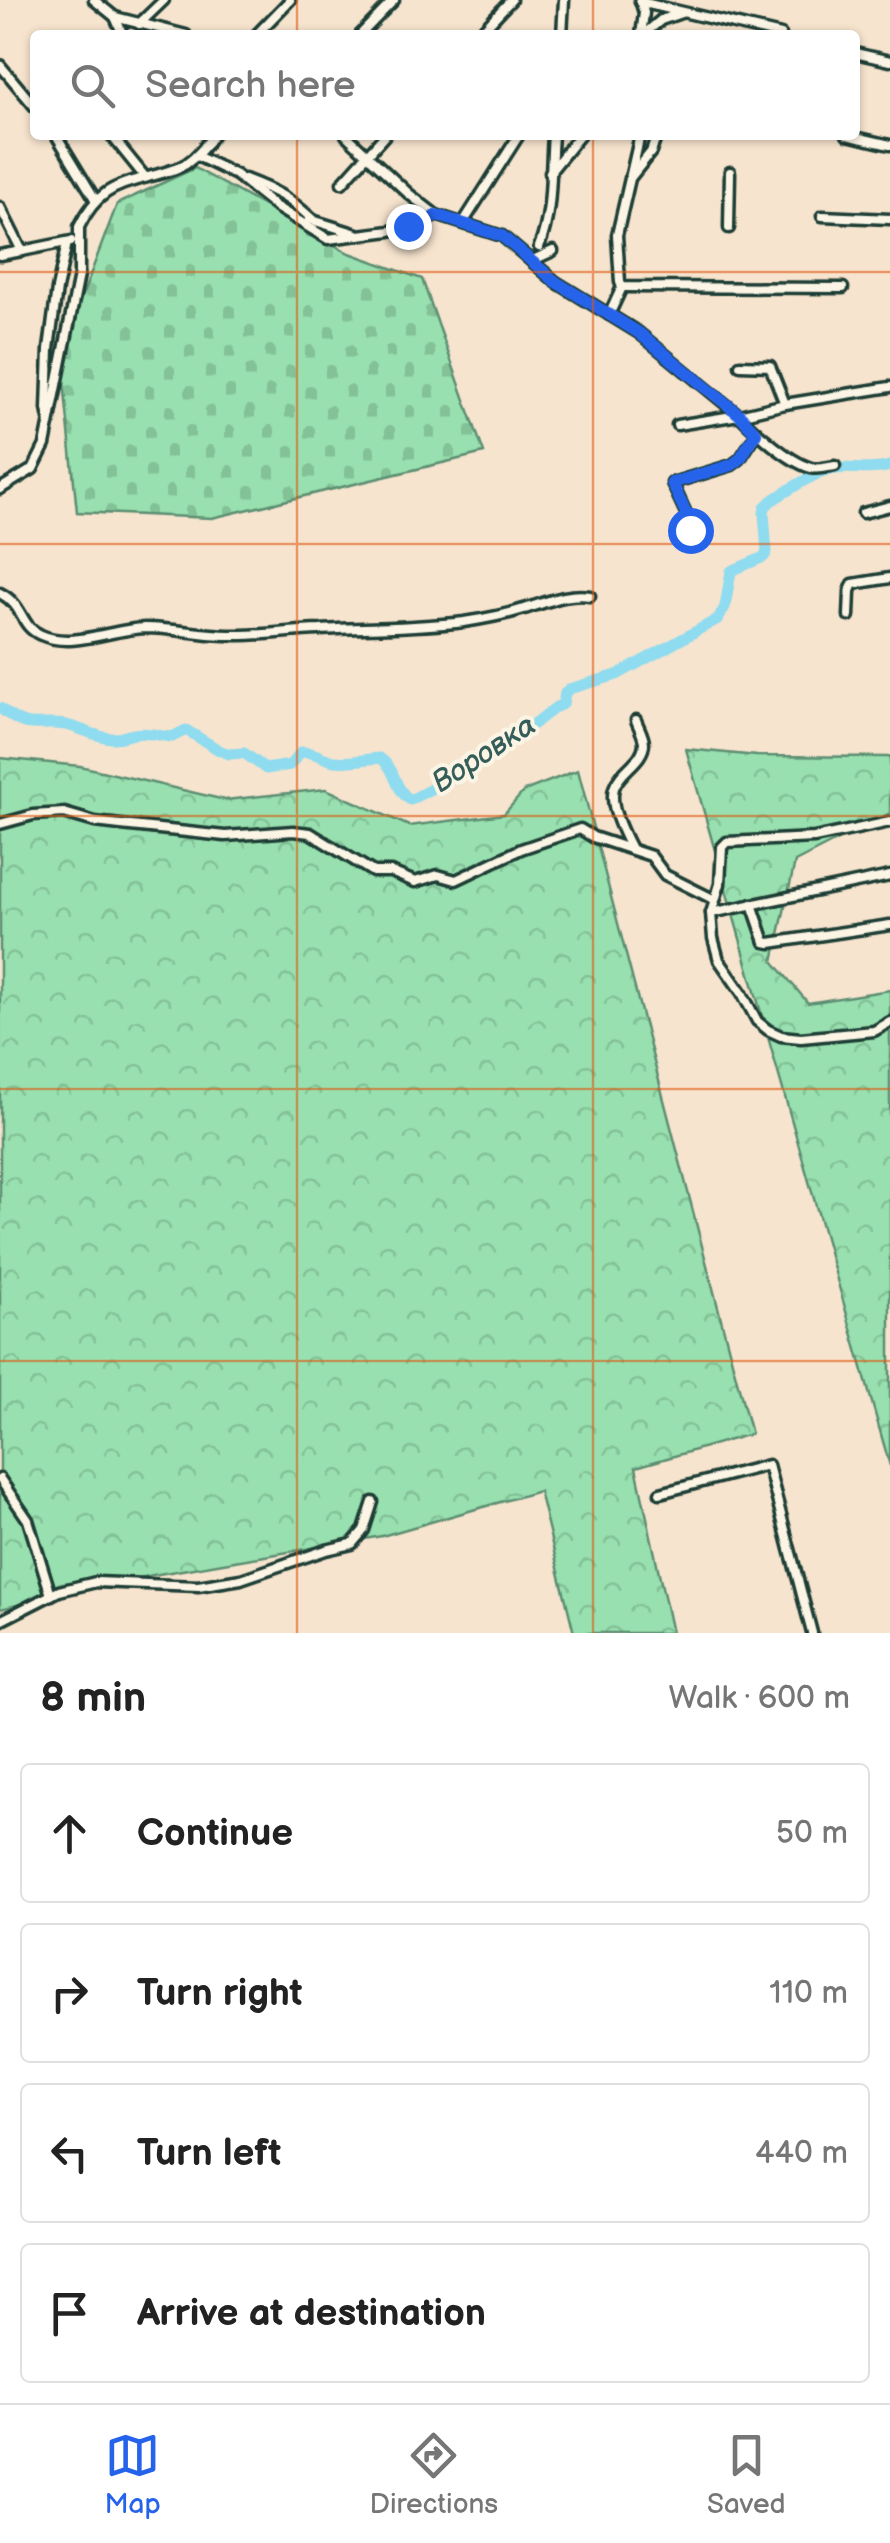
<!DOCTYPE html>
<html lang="en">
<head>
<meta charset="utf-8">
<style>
	:root { --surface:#fff; --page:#f6f6f6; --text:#222; --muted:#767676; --line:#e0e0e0; --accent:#2563eb }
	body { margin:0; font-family:"Balsamiq Sans",sans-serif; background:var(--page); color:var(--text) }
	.stop { position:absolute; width:30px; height:30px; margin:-22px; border:8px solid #2563eb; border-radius:50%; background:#fff }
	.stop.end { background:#2563eb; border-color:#fff; box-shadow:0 2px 10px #0008 }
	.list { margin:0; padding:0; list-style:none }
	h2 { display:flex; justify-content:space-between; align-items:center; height:130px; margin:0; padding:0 40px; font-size:42px }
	h2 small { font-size:32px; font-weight:400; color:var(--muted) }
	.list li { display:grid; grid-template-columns:65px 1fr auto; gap:30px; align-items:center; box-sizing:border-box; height:140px; margin:0 20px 20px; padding:0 20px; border:2px solid var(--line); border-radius:10px }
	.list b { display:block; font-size:38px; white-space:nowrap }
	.list em { font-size:32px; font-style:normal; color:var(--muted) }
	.icon { flex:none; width:55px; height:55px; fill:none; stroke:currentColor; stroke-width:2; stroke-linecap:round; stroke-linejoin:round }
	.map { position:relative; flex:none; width:890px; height:1633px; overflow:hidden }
	.search { position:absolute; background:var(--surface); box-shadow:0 2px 8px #0004; left:30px; right:30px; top:30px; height:110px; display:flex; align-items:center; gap:25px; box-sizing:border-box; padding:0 35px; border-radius:10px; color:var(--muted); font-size:38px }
	.sheet { height:770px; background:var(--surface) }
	nav { display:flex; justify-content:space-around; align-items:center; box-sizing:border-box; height:140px; border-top:2px solid var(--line); background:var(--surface); font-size:28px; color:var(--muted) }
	nav a { display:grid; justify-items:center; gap:5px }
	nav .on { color:var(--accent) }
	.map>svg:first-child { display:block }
</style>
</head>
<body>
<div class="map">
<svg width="890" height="1633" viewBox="0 0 890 1633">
	<defs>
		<pattern id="forest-crowns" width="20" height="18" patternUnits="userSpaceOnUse" patternTransform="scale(2.5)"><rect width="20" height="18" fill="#98e0af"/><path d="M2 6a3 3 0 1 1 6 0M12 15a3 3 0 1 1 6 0" fill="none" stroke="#83c197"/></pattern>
		<pattern id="cemetery-stones" width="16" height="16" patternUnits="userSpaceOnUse" patternTransform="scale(2.5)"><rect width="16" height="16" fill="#98e0af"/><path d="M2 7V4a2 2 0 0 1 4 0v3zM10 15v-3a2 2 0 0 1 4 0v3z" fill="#83c197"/></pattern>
	</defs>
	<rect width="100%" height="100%" fill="#f7e4ce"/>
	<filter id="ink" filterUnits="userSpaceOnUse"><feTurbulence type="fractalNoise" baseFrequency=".01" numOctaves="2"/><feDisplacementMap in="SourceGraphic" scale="20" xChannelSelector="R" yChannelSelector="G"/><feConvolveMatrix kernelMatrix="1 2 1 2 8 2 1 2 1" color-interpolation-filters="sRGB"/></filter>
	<g filter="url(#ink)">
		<g fill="url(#forest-crowns)" stroke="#5c8e72" stroke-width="2.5">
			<path d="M686,749L757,756L890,757V813L795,862L773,961L808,1003L890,990V1466Z"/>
			<path d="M0,758L80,766L225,800L326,789L409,826L504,814L524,791L578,770L751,1434L636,1467L672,1633H574L539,1491L382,1536L153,1575L0,1609Z"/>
		</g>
		<path fill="url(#cemetery-stones)" stroke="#5c8e72" stroke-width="2.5" d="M195,168L347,252L422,279L484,453L212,518L77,512L61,352L117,204Z"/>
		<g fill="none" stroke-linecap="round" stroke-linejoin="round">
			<path stroke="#8fdbef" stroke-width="11" d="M0,708C31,734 33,720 66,725C81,728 95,737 111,738C120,739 126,735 134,734C146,731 159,736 172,737L186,730L219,750L229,754L244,753L266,769L290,765L301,752C315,751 322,759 335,761C350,763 365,759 380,758C397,769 393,788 410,800L490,758L501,742L516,731L534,724L556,707L563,704L565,693L569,689L617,675L718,619L725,607L731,571L764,557L767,552L764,513L765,507L771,501C791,489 812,473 835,469C853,466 871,472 890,466"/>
			<g stroke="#1f3d34" stroke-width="15">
				<g id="minor">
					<path d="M94,0L115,17L186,35"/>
					<path d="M640,0L644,13L641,35"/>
					<path d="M640,2L781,35"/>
					<path d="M115,17L123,35"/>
					<path d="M139,24L164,0"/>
					<path d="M256,35L290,0"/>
					<path d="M360,35L394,0"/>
					<path d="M478,35L511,0"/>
					<path d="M562,35L564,0"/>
					<path d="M643,35L661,20L681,13"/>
					<path d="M855,53L890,61"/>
					<path d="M0,65L35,107"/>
					<path d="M56,135L95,199"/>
					<path d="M111,135L145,177"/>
					<path d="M346,135L409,194L436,215L502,236L556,282L639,333L739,415L785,404L890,387"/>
					<path d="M640,135L617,235L620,282L622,287L843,288"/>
					<path d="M847,135L890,145"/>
					<path d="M197,156L236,175L276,207L328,239L390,231L427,221L436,215"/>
					<path d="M550,172L580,135"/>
					<path d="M631,177L651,152L657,135"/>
					<path d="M245,179C276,191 289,197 313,220"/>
					<path d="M342,183L385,135"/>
					<path d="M0,207L22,251L71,241"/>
					<path d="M822,216L890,219"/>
					<path d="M309,219L357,234"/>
					<path d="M463,223L519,135"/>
					<path d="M729,228L730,172"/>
					<path d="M539,247C553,212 550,172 553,135"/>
					<path d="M0,255L22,251"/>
					<path d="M531,261L553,251"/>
					<path d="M609,315L622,287"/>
					<path d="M740,365L770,366L785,404"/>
					<path d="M49,419L47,409L49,349L57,289L67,243"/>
					<path d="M677,425L739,415C756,432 788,461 811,468C818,470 827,467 835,466"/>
					<path d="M0,489L33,469L45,445L79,275V227C95,194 113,185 148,177C161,173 174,171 186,164C198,156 205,146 213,135"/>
					<path d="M863,513L890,506"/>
					<path d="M679,536L686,533L692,526L672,483L732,465L740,459L757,433"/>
					<path d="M0,593C25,606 19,626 41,635C73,649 111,629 145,628C173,628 201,635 229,635C260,636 289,631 320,630C368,627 416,628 464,622C484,619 505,615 524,609C545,603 568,592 590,596"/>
					<path d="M849,616L850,591L853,584L890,578"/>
					<path d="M890,822L814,838L727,842L722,847L720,884L711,913L713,938L719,960L742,993L757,1021L768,1030L781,1036L801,1038L874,1031L890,1022"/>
					<path d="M0,824L33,815L64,813L95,822L121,825L225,836L293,831L310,833L373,872H391L415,882L438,875L456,880L521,849L580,829L593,837L651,856L665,875L715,900"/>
					<path d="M631,849C623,833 609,806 614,788C619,771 644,761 644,743C644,736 638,726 636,720"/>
					<path d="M752,904L765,942L770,943L890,925"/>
					<path d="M711,913L890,876"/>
					<path d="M0,1479L28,1520L51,1595"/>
					<path d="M660,1493L768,1465L812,1633"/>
					<path d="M0,1621L59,1591L96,1582L198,1586L241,1579L326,1550L352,1544L364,1530L373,1502"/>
				</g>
			</g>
			<use href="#minor" stroke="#fcf5e5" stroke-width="8"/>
		</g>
	</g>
	<g fill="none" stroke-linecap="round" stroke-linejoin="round" filter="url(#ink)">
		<path stroke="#2563eb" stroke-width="12" d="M408,226L428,222L436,215L502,236L556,282L639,333L740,415L756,433L740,459L732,465L672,483L692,526L690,530"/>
	</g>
	<path fill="none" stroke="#de580e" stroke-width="2.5" stroke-opacity="0.55" d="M297,0V35M593,0V35M297,135V1633M593,135V1633M0,272H890M0,544H890M0,816H890M0,1089H890M0,1361H890"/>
	<g text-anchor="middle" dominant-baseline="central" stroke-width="8" stroke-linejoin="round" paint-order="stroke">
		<g font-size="30" font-style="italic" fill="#355d59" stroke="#fcf5e5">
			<text transform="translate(484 754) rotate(-33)">Воровка</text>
		</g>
	</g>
</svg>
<div class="stop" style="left:690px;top:530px"></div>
<div class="stop end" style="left:408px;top:226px"></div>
<div class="search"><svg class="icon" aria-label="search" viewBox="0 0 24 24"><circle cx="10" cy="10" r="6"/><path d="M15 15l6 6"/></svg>Search here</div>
</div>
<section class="sheet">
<h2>8 min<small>Walk · 600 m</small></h2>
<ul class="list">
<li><svg class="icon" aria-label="ahead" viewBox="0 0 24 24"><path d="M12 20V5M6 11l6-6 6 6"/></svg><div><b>Continue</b></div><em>50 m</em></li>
<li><svg class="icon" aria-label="right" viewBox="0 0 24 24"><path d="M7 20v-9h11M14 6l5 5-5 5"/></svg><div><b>Turn right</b></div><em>110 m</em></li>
<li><svg class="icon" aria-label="left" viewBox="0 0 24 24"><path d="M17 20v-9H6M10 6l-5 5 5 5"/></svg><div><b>Turn left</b></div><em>440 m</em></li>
<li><svg class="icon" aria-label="arrive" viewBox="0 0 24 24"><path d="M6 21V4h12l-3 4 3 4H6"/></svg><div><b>Arrive at destination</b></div></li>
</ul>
</section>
<nav>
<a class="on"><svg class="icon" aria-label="map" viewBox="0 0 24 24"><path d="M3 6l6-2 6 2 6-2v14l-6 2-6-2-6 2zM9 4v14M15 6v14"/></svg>Map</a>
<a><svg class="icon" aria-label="directions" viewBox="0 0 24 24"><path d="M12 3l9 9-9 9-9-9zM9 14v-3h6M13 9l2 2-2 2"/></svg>Directions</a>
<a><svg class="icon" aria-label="saved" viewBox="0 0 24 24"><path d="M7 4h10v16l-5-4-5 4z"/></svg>Saved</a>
</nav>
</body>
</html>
